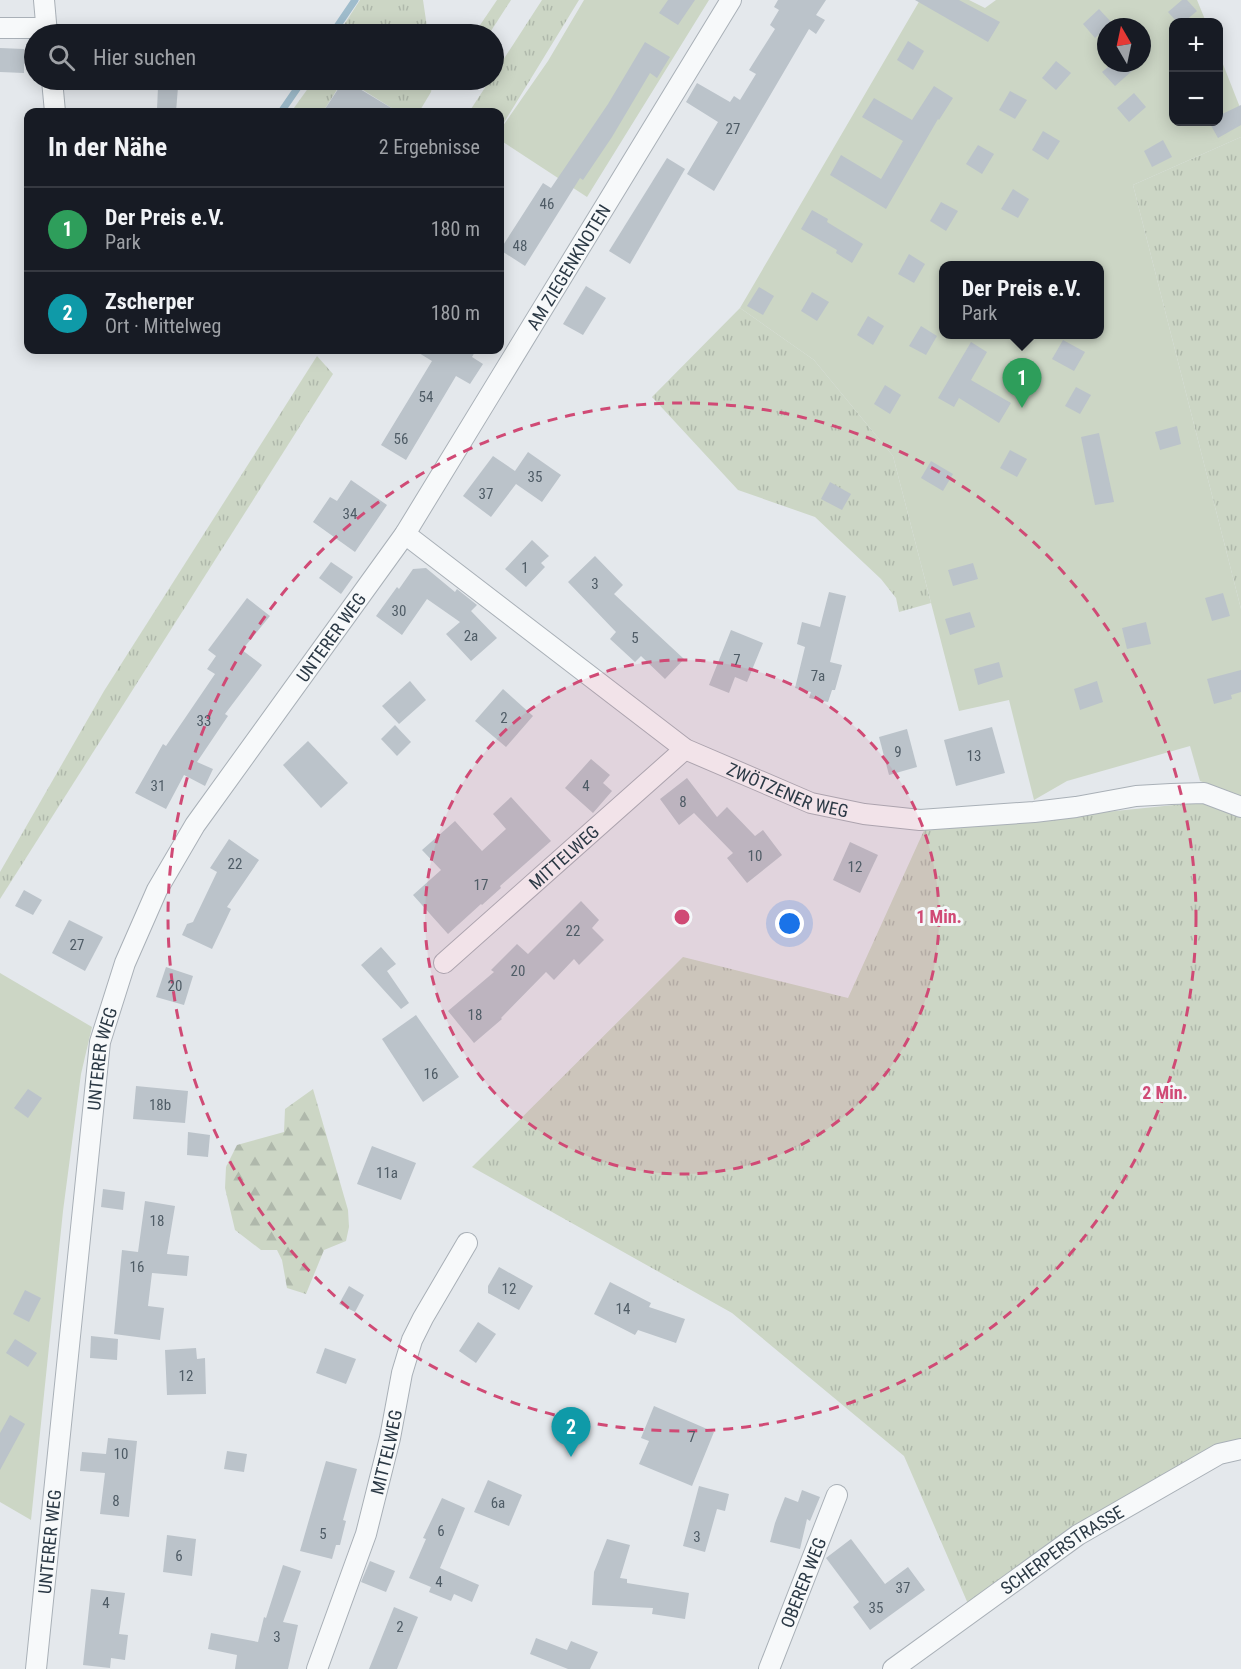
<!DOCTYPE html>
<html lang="de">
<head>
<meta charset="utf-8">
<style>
	:root { --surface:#171b24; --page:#242831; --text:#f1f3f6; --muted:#9ea1a6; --line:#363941; --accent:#d04a75 }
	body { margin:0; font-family:"Roboto Condensed",sans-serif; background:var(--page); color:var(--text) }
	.controls { position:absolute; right:18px; top:18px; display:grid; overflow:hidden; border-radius:12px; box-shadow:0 3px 15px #0003 }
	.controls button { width:54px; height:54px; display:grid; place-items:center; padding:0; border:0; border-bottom:2px solid var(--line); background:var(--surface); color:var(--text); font:30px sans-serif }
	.compass { position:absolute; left:1097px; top:18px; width:54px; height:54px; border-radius:50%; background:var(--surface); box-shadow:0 3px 15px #0003; rotate:351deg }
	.you { position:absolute; left:790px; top:924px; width:21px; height:21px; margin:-15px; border:4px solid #fff; border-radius:50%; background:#1a73e8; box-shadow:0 0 0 9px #1a73e833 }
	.badge { display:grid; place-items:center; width:39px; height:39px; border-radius:50%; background:var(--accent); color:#fff; font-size:20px; font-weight:700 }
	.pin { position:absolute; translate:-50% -50px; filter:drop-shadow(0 2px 3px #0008) }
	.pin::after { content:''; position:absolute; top:32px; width:21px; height:18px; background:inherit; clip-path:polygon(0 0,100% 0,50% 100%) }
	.popup { position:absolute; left:939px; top:261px; width:165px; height:78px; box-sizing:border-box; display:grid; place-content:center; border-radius:12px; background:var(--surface); filter:drop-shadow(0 2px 4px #0005); font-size:20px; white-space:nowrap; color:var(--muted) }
	.popup b { font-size:22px; color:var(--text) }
	.popup::after { content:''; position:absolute; left:50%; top:100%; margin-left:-12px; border:12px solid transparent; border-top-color:var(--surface) }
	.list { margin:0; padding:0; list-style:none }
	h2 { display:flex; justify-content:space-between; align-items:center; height:78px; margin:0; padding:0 24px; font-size:26px }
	h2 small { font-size:20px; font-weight:400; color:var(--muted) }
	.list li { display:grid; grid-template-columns:39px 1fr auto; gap:18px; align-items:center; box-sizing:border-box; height:84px; padding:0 24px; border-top:2px solid var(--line) }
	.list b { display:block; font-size:22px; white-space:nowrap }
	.list p { margin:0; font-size:20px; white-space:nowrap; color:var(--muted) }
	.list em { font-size:20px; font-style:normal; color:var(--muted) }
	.icon { flex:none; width:33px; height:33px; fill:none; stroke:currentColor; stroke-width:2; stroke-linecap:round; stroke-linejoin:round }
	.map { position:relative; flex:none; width:1241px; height:1669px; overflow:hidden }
	.search { position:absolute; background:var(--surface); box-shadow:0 3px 15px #0003; left:24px; top:24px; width:480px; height:66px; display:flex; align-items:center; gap:15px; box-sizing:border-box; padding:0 21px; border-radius:33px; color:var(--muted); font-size:22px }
	.panel { position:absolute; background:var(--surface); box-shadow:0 3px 15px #0003; left:24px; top:108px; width:480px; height:246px; border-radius:12px }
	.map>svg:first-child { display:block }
</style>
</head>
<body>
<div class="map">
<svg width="1241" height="1669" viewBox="0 0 1241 1669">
	<defs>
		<pattern id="grass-tufts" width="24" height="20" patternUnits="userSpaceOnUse" patternTransform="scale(1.5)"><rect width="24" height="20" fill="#ccd6c5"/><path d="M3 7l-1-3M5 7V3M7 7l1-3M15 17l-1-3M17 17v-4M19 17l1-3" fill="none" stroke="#afb8ab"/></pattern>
		<pattern id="forest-firs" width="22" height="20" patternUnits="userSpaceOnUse" patternTransform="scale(1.5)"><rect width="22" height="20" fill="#ccd6c5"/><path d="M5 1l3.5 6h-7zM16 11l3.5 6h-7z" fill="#afb8ab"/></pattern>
	</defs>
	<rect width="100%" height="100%" fill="#e4e8ec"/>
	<g fill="url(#grass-tufts)">
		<path d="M360,0H423L428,34H338Z"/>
		<path d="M497,0H511L489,34H474Z"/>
		<path d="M542,0H579L500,129V112H469L490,80H494V74Z"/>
		<path d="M314,80H343L323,112H291Z"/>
		<path d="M347,80H433L431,92L419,112H398Z"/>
		<path d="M1241,137V609L1133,185Z"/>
		<path d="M740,308L814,360L893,456L931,603L899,612L896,598L881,579L815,517L738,490L652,397Z"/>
		<path d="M317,356L333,374L0,899V872L104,691Z"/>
		<path d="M1203,802L1241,814V1449L1219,1454L972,1613L904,1456L732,1313L472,1167L683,957L848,998L926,826L930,830Z"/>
	</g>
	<path fill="url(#forest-firs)" d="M313,1089L348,1210L349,1227L346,1241L324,1250L306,1294L287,1288L282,1260L277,1250H261L235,1230L225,1188L226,1167L237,1145L284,1132L285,1109Z"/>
	<g fill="#ccd6c5" fill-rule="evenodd">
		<path d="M584,0H709L587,197L500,140V130L548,61Z"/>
		<path d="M920,0H969L985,8L996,0H1197L1206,22H1174V122H1218L1219,54L1241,110V137L1133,185L1241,609V796L1200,781L1190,746L1067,781L1034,800L1009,700L959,711L893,456L814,360L740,308ZM1106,27H1142V63H1106ZM944,266H1100V334H944Z"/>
		<path d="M0,973L92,1027L81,1074L63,1211L31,1520L0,1502Z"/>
	</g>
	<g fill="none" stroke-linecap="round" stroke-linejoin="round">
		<g stroke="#9fbccc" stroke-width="7">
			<path d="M332,34L355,0"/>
			<path d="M281,112L303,80"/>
		</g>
	</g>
	<g fill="#bbc3ca">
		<path d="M668,0H695L678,25L659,13Z"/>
		<path d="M778,0H826L816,15L825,20L816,34L809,29L714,191L687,174L718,122L686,102L697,83L730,102L734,96L740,100L756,74L749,70L775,29L770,25L779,10L774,7Z"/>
		<path d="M915,0H959L1000,22L988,42Z"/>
		<path d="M1182,0H1187L1197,11L1184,22H1177L1168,12Z"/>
		<path d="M1099,9L1112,23L1095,38L1083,24Z"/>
		<path d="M908,41L924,51L913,70L897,60Z"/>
		<path d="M645,42L670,57L657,78L650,73L612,137L583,180L580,178L525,266L500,250L543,183L551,188L608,104Z"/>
		<path d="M0,48L24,49V73L0,72Z"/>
		<path d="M1056,61L1071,73L1056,90L1042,78Z"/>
		<path d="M1113,63H1141L1115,86L1102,72Z"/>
		<path d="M344,80H345L398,112H323Z"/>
		<path d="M934,86L953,98L939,120L938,119L886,209L830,175L841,155L881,179L903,141L862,117L874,98L912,120Z"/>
		<path d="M158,87H178L176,112L157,110Z"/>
		<path d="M1010,91L1027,100L1015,119L999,110Z"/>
		<path d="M1134,93L1146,107L1129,122L1117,108Z"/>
		<path d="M1241,105V125L1218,138L1209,122H1218V116Z"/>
		<path d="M1043,131L1060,141L1048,160L1032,150Z"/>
		<path d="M1163,140L1172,157L1152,167L1144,151Z"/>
		<path d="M978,145L994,154L982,174L966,164Z"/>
		<path d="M667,158L685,169L630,264L609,251Z"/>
		<path d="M1013,189L1029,199L1018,218L1001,209Z"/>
		<path d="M941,202L958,211L946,231L930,221Z"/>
		<path d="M812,210L828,219L827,222L863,244L852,263L836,253L837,250L801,229Z"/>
		<path d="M909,254L925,264L914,283L898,274Z"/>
		<path d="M586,286L606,298L583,335L563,324Z"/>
		<path d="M759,287L774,296L763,315L747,306Z"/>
		<path d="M812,292L829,302L817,321L801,311Z"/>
		<path d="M868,316L884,326L873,345L857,335Z"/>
		<path d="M921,326L937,336L926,355L909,346Z"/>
		<path d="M1063,340L1085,352L1074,371L1052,359Z"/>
		<path d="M971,342L987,352L971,380L1011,403L999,423L959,398L954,407L938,398Z"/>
		<path d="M414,350H476L472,357L483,364L470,384L456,376L406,460L381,445L432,361Z"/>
		<path d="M885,385L901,395L890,414L874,404Z"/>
		<path d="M1076,387L1091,395L1080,414L1065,406Z"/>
		<path d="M1177,426L1181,444L1160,450L1155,432Z"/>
		<path d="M1099,433L1114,502L1095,505L1081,437Z"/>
		<path d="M1010,450L1027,459L1017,477L1000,468Z"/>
		<path d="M528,452L561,475L542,502L516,484L491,517L463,496L493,456L515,471Z"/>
		<path d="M931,461L953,474L943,491L921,478Z"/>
		<path d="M351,480L387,505L355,552L313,522L330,497L337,501Z"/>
		<path d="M830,482L851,494L842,510L821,499Z"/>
		<path d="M532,540L549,556L541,563L545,567L526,587L505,569Z"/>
		<path d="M595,556L623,585L614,594L684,659L665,679L641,656L635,662L610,639L616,632L568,582Z"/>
		<path d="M331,562L353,577L341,594L319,578Z"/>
		<path d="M973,563L978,579L953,586L948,570Z"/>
		<path d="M426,568L455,592L457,589L477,605L471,611L497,638L471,661L446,634L460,622L427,599L402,635L376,616L397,587L399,589L413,569Z"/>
		<path d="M829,592L846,596L830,662L842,665L835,690H832L828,702L809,698L811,692L795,688L805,647L797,644L802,622L820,627Z"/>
		<path d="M1223,593L1230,616L1212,621L1205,598Z"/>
		<path d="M247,598L270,616L242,650L262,665L225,714L228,716L197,762L213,769L205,786L184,775L166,809L135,793L163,744L166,746L215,674L207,669L216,656L208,650Z"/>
		<path d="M970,612L975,627L950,635L945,619Z"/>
		<path d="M1146,622L1151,644L1127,649L1122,628Z"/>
		<path d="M731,630L763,643L747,682L735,677L729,693L709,685Z"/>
		<path d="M999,662L1003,677L978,685L974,669Z"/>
		<path d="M1241,670V692L1231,695L1232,699L1214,704L1207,679Z"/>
		<path d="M410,681L426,700L399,724L382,706Z"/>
		<path d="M1097,681L1103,702L1080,710L1074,689Z"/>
		<path d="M503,689L533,716L506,747L475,721Z"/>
		<path d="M395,725L411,742L397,756L381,739Z"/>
		<path d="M992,727L1005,773L956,786L944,740Z"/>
		<path d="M907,729L917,767L889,775L879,737Z"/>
		<path d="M308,741L348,783L321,808L283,765Z"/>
		<path d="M591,759L610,775L603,783L612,791L593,813L565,788Z"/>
		<path d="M687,778L717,817L727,807L755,836L763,830L782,855L747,883L727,858L733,853L694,813L679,825L660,799Z"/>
		<path d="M511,797L551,841L500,886L501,888L482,905L481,904L448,934L413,895L441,870L422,850L455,821L482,851L506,829L493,814Z"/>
		<path d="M229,839L259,860L227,907L231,909L212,949L182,935L187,924L193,922L217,872L210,868Z"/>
		<path d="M850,842L878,855L860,893L833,880Z"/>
		<path d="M24,890L42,900L33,915L15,906Z"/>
		<path d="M581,901L599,920L592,928L604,940L579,965L574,959L554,980L546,972L501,1018L502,1019L474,1043L448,1011L494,972L491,970L517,944L528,954Z"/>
		<path d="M69,920L103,937L85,971L52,953Z"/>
		<path d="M381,947L396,964L387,971L409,1003L401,1009L361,965Z"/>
		<path d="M166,967L193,976L184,1005L156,997Z"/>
		<path d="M416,1015L459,1077L423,1102L382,1039Z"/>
		<path d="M136,1086L188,1091L185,1123L133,1119Z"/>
		<path d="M28,1089L42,1098L28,1118L14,1108Z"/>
		<path d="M188,1132L210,1135L208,1157L187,1155Z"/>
		<path d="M372,1146L416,1163L401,1200L357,1184Z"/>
		<path d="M103,1189L125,1192L123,1210L101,1207Z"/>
		<path d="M145,1201L175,1206L167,1254L189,1256L187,1276L152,1273L148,1306L164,1308L160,1340L114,1334L122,1250L138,1252Z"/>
		<path d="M499,1267L533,1286L519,1310L488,1293V1286Z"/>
		<path d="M610,1282L651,1303L649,1307L685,1319L676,1343L638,1330L635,1335L594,1314Z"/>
		<path d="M349,1286L364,1295L355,1312L339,1304Z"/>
		<path d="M25,1290L41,1298L29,1322L13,1314Z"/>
		<path d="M478,1322L496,1334L476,1363L459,1351Z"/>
		<path d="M91,1336L118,1339L117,1360L90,1358Z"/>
		<path d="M15,1339L37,1353L28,1367L6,1353Z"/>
		<path d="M196,1348L197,1359L205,1358L206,1394L167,1395L165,1350Z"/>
		<path d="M325,1348L356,1359L346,1384L316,1373Z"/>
		<path d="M654,1406L714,1432L692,1486L639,1464L649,1441L641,1438Z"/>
		<path d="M10,1415L25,1424L0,1470V1433Z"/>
		<path d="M108,1438L137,1441L129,1517L100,1514L105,1473L80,1471L82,1452L106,1454Z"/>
		<path d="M227,1451L247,1454L244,1472L224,1469Z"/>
		<path d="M326,1461L357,1469L343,1520L346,1521L340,1545H336L332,1559L300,1551Z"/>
		<path d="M488,1480L522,1495L509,1526L474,1512Z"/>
		<path d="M699,1486L729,1494L725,1511L717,1509L705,1552L683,1546Z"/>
		<path d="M802,1490L820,1497L810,1521L807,1519L800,1549L770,1542L775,1523L785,1497L798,1502Z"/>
		<path d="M442,1498L465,1508L440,1568L479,1585L472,1602L454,1594L451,1601L429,1592L431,1587L409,1578L426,1539L423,1538Z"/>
		<path d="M167,1535L196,1539L192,1576L163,1572Z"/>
		<path d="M607,1539L630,1545L620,1578L627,1579V1583L689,1593L685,1619L652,1614L653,1608L592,1605L594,1572Z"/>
		<path d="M851,1539L885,1584L908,1567L925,1590L870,1630L853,1607L859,1602L826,1558Z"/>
		<path d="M370,1561L395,1571L386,1592L361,1582Z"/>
		<path d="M283,1565L301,1571L283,1622L298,1625L288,1669H235L237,1655L208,1649L211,1633L258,1642L264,1617L266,1618Z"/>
		<path d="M91,1589L125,1593L119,1634L128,1635L125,1660L111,1658L110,1668L83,1665Z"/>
		<path d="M394,1607L418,1617L397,1669H369Z"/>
		<path d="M536,1638L567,1650L571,1641L598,1652L590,1669H568L530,1654Z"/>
	</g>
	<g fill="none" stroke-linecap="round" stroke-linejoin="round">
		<g stroke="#a9b0b7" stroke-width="22">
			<g id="street">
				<path d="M44,0L47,34"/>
				<path d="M0,28H47"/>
				<path d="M52,80L55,112"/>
				<path id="s1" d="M405,534L685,749L811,803L864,814L920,820L1034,812L1076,807L1136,796L1171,794L1204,793L1241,807"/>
				<path id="s2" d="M444,963L685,749"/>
				<path id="s3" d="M36,1669L100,1042L125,963L157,890L195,825L405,534L731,0"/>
				<path id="s4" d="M317,1669L366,1534L390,1438L402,1373L412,1340L423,1318L467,1243"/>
				<path id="s5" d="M769,1669L837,1495"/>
				<path id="s6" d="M893,1669L1078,1535L1219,1454L1241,1449"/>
			</g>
		</g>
		<use href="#street" stroke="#f7f9fa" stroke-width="20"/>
	</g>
	<circle cx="682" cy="917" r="257" fill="#d04a75" fill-opacity=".12"/>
	<g fill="none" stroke="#d04a75" stroke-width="3" stroke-dasharray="10 8">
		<circle cx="682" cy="917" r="257"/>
		<circle cx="682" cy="917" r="514"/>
	</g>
	<g text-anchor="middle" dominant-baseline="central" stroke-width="6" stroke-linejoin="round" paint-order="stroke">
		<g font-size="15" fill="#4f5c66">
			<text x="733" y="129">27</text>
			<text x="547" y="204">46</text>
			<text x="520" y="246">48</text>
			<text x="426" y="397">54</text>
			<text x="401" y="439">56</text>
			<text x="535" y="477">35</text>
			<text x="486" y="494">37</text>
			<text x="350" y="514">34</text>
			<text x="525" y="568">1</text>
			<text x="595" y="584">3</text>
			<text x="399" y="611">30</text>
			<text x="471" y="636">2a</text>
			<text x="635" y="638">5</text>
			<text x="737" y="660">7</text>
			<text x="818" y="676">7a</text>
			<text x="504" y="718">2</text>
			<text x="204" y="721">33</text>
			<text x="898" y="752">9</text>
			<text x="974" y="756">13</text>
			<text x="158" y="786">31</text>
			<text x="586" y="786">4</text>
			<text x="683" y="802">8</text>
			<text x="755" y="856">10</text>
			<text x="235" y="864">22</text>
			<text x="855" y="867">12</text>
			<text x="481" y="885">17</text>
			<text x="573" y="931">22</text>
			<text x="77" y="945">27</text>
			<text x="518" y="971">20</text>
			<text x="175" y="986">20</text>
			<text x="475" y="1015">18</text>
			<text x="431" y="1074">16</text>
			<text x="160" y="1105">18b</text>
			<text x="387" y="1173">11a</text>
			<text x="157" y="1221">18</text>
			<text x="137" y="1267">16</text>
			<text x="509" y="1289">12</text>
			<text x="623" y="1309">14</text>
			<text x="186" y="1376">12</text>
			<text x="692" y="1437">7</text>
			<text x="121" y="1454">10</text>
			<text x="116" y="1501">8</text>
			<text x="498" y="1503">6a</text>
			<text x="441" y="1531">6</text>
			<text x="323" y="1534">5</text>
			<text x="697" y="1537">3</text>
			<text x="179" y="1556">6</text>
			<text x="439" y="1582">4</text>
			<text x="903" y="1588">37</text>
			<text x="106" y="1603">4</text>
			<text x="876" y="1608">35</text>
			<text x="400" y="1627">2</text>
			<text x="277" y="1637">3</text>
		</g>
		<g font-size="18" fill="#2b3945" stroke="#f4f7f9">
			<text stroke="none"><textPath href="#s3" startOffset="1540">AM ZIEGENKNOTEN</textPath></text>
			<text stroke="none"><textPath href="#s3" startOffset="1100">UNTERER WEG</textPath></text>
			<text stroke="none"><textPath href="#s1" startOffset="464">ZWÖTZENER WEG</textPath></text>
			<text stroke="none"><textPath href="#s2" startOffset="160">MITTELWEG</textPath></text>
			<text stroke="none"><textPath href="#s3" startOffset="614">UNTERER WEG</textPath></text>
			<text stroke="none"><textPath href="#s4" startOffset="228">MITTELWEG</textPath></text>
			<text stroke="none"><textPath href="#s3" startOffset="128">UNTERER WEG</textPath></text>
			<text stroke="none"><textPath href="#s6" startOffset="207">SCHERPERSTRASSE</textPath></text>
			<text stroke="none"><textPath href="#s5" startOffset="93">OBERER WEG</textPath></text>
		</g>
	</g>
	<circle cx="682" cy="917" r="9" fill="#d04a75" stroke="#f4f7f9" stroke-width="3"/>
	<g font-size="18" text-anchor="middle" font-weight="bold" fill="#d04a75" stroke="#f4f7f9" stroke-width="6" stroke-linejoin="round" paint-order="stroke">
		<text x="939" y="923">1 Min.</text>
		<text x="1165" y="1099">2 Min.</text>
	</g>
</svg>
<div class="controls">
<button>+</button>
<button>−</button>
</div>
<svg class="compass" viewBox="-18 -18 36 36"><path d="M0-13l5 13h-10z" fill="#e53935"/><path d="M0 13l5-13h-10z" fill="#9ea1a6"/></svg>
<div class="you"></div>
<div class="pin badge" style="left:1022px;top:408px;background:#2e9e5b">1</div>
<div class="popup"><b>Der Preis e.V.</b>Park</div>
<div class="pin badge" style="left:571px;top:1457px;background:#0f9aa8">2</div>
<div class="search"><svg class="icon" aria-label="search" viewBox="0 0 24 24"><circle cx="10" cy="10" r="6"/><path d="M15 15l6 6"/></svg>Hier suchen</div>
<section class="panel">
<h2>In der Nähe<small>2 Ergebnisse</small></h2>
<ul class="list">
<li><span class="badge" style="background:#2e9e5b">1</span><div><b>Der Preis e.V.</b><p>Park</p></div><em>180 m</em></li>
<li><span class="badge" style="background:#0f9aa8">2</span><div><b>Zscherper</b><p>Ort · Mittelweg</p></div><em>180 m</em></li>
</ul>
</section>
</div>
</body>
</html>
